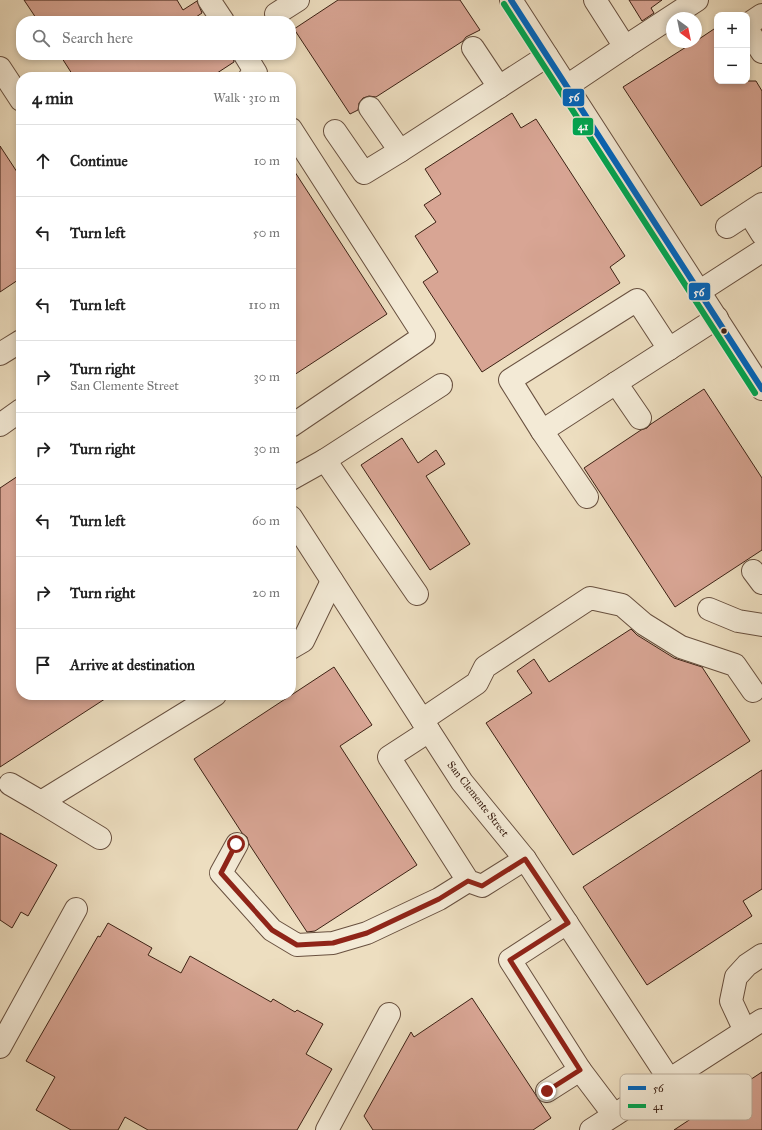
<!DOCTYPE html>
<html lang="en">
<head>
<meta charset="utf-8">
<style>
	:root { --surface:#fff; --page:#f2f2f2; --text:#222; --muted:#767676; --line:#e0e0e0 }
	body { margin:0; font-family:"IM FELL Great Primer",serif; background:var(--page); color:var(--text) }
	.controls { position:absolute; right:12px; top:12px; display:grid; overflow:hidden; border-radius:8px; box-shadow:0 2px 6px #0003 }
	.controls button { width:36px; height:36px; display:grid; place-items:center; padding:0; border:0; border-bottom:1px solid var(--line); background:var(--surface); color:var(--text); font:20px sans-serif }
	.compass { position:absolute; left:666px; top:12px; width:36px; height:36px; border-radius:50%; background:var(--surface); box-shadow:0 2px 6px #0003; rotate:147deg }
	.stop { position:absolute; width:12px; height:12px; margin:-9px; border:3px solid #8f2418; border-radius:50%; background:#fff }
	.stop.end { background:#8f2418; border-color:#fff; box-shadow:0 1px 4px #0008 }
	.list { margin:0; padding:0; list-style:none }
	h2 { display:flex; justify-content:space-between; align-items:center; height:52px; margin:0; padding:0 16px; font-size:17px }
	h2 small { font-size:13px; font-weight:400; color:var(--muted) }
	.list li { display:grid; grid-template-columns:26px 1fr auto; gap:12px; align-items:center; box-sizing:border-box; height:72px; padding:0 16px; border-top:1px solid var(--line) }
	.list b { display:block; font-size:15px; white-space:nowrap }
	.list p { margin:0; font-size:13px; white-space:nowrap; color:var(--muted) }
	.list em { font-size:13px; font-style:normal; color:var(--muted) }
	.icon { flex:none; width:22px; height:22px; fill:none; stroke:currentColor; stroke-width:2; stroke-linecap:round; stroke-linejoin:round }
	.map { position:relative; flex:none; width:762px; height:1130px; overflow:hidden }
	.search { position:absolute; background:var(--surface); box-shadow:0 2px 6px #0003; left:16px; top:16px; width:280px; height:44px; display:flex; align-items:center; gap:10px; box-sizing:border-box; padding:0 14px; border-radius:16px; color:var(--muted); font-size:15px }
	.panel { position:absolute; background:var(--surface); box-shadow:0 2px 6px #0003; left:16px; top:72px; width:280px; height:628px; border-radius:16px }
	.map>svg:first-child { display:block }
</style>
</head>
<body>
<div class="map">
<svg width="762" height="1130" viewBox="0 0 762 1130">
	<rect width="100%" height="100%" fill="#eddec0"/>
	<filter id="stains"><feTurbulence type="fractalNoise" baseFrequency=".005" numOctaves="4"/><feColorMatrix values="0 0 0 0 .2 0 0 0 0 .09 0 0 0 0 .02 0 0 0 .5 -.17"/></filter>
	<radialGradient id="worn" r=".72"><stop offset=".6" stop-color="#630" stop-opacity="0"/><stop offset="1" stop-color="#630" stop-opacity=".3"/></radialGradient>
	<g fill="#d8a594" stroke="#3c2114">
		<path d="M24,0H177L183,10L197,1L202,13L190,21H38Z"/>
		<path d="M338,0H460L480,30L466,37L463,41L376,97L369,96L363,98L359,103L358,110L350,114L294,29Z"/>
		<path d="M629,0H662L651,8L654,13L642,21Z"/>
		<path d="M717,27V81H756L762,91V166L701,206L623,87L694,42H696V41Z"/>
		<path d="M60,55H233L234,62L211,77H74Z"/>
		<path d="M512,113L521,128L536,119L625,256L610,267L620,283L482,372L423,282L438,272L415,236L436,222L424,205L441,194L425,169Z"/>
		<path d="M0,146L21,178V278L0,292Z"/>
		<path d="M291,166L387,314L291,377Z"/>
		<path d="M704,389L762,478V550L675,607L584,468L641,430L647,428L651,424Z"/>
		<path d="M402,438L418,463L436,450L445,464L426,476L470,544L430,570L361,465Z"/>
		<path d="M21,474V695H111L0,767V488Z"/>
		<path d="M631,629L637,635L674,658L702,667L750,741L573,855L486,723L532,693L517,671L534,659L549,682Z"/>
		<path d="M334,667L372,725L340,746L417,865L315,931L307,932L249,844L247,837L242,833L194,759Z"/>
		<path d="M762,770V889L743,901L752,916L647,985L583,887Z"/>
		<path d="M0,833L57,865L28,916L21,912L12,928L0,920Z"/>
		<path d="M108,923L152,948L148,955L181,973L190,956L271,1002L273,999L295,1012L297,1010L323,1024L306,1054L332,1069L297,1130H148L125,1117L118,1130H71L36,1110L55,1077L26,1061L98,936L100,937Z"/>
		<path d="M472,998L551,1118L533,1130H373L364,1116L411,1032L414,1037Z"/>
		<path d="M762,1072V1130H674Z"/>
	</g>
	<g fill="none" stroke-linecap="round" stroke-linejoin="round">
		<g stroke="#68503f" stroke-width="24">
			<g id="minor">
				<path d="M209,0L223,21"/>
				<path d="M511,0L762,389"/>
				<path d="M276,14L298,0"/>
				<path d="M747,25L762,15"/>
				<path d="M747,29L762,52"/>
				<path d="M625,47L697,0"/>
				<path d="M473,48L499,87"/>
				<path d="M245,55L256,73L250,77"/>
				<path d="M0,68L21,100"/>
				<path d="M567,86L625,47L595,0"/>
				<path d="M370,108L400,151"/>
				<path d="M291,129L424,336L291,426"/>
				<path d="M335,131L364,173L400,151L547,56"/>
				<path d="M749,213L762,234"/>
				<path d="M727,227L762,204"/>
				<path d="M700,291L762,251"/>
				<path d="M0,354L21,341"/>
				<path d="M640,418L616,383L717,318"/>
				<path d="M0,425L21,410"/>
				<path d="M542,431L510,380L637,300L669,349"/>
				<path d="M325,460L441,385"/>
				<path d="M291,479L325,460L417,594"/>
				<path d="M587,497L542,431L616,383"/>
				<path d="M291,517L462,782L525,859L669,1079"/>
				<path d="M753,571L762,583"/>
				<path d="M709,609L738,621L762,625"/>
				<path d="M291,648L303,641L332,581"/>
				<path d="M422,720L477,683L485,667L590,598L622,605L644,624L681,647L735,665L753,691"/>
				<path d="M429,731L389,757L468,881L482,886L525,859"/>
				<path d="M10,784L41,802"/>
				<path d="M100,838L41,802L215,695"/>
				<path d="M237,844L221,873L272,930L297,945L333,943L367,933L439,899L468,881"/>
				<path d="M567,923L510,960L580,1070L614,1115"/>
				<path d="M745,1031L731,1001L736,977L747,965L762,955"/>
				<path d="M0,1047L76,909"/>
				<path d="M547,1091L580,1070"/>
				<path d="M327,1130L389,1014"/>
				<path d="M591,1130L762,1020"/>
			</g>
		</g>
		<use href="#minor" stroke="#f3ead6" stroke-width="22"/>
		<g stroke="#f3ead6" stroke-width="9">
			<path id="bus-1" d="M511,0L762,389"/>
		</g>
		<g stroke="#f3ead6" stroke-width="9">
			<path id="bus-2" d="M504,4L755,393"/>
		</g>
		<use href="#bus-1" stroke="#0065bd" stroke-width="6"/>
		<use href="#bus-2" stroke="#00a651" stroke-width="6"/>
	</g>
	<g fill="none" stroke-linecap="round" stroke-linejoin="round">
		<path stroke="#8f2418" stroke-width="5" d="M236,844L221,873L272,930L297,945L333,943L367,933L439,899L468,881L482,886L525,859L568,923L510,960L580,1070L547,1091"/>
	</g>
	<circle fill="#3c2114" stroke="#f3ead6" stroke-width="1.5" cx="724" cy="331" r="3.5"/>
	<g text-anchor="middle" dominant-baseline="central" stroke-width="3.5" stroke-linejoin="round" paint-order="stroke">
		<g font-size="11" fill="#3c2114" stroke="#f3ead6">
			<text transform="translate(478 799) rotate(52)">San Clemente Street</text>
		</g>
	</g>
	<rect x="620" y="1074" width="132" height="46" rx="6" fill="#f3ead6" stroke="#bcae9c" stroke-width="1"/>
	<rect x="628" y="1086" width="18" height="4" fill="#0065bd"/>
	<rect x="628" y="1104" width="18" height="4" fill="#00a651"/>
	<g font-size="11" fill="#3c2114">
		<text x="653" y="1092">56</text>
		<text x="653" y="1110">41</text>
	</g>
	<g stroke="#f3ead6" stroke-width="1.5">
		<rect x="562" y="88" width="23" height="19" rx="4" fill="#0065bd"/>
		<rect x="572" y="117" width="22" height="19" rx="4" fill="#00a651"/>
		<rect x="688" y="282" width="23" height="19" rx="4" fill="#0065bd"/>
	</g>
	<g font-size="11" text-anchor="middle" font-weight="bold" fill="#fff">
		<text x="574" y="101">56</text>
		<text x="583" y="130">41</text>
		<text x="699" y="296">56</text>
	</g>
	<rect width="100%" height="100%" filter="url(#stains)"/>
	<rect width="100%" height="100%" fill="url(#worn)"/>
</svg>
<div class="controls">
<button>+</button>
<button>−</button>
</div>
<svg class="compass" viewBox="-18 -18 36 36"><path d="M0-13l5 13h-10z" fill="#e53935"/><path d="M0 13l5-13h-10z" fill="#767676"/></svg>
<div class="stop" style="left:236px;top:844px"></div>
<div class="stop end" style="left:547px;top:1091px"></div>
<div class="search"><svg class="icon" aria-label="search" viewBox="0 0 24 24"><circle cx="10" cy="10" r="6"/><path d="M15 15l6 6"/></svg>Search here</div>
<section class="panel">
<h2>4 min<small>Walk · 310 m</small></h2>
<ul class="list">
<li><svg class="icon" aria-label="ahead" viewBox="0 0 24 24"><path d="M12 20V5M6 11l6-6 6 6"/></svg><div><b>Continue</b></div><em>10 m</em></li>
<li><svg class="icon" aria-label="left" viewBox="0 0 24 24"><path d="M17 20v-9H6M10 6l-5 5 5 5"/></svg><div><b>Turn left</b></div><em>50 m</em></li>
<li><svg class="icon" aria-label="left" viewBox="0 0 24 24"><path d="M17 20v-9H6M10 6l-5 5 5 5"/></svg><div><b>Turn left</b></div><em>110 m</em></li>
<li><svg class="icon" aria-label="right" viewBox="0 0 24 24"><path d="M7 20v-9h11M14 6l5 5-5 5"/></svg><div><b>Turn right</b><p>San Clemente Street</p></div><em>30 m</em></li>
<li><svg class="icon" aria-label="right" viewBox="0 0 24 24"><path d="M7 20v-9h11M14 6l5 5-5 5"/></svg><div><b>Turn right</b></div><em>30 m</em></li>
<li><svg class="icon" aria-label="left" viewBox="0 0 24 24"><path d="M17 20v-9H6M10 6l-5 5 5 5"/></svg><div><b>Turn left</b></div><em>60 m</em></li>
<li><svg class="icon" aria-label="right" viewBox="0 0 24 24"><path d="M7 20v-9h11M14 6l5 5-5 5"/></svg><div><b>Turn right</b></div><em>20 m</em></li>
<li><svg class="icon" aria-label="arrive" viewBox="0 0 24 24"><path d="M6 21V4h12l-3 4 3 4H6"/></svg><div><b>Arrive at destination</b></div></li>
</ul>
</section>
</div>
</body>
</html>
